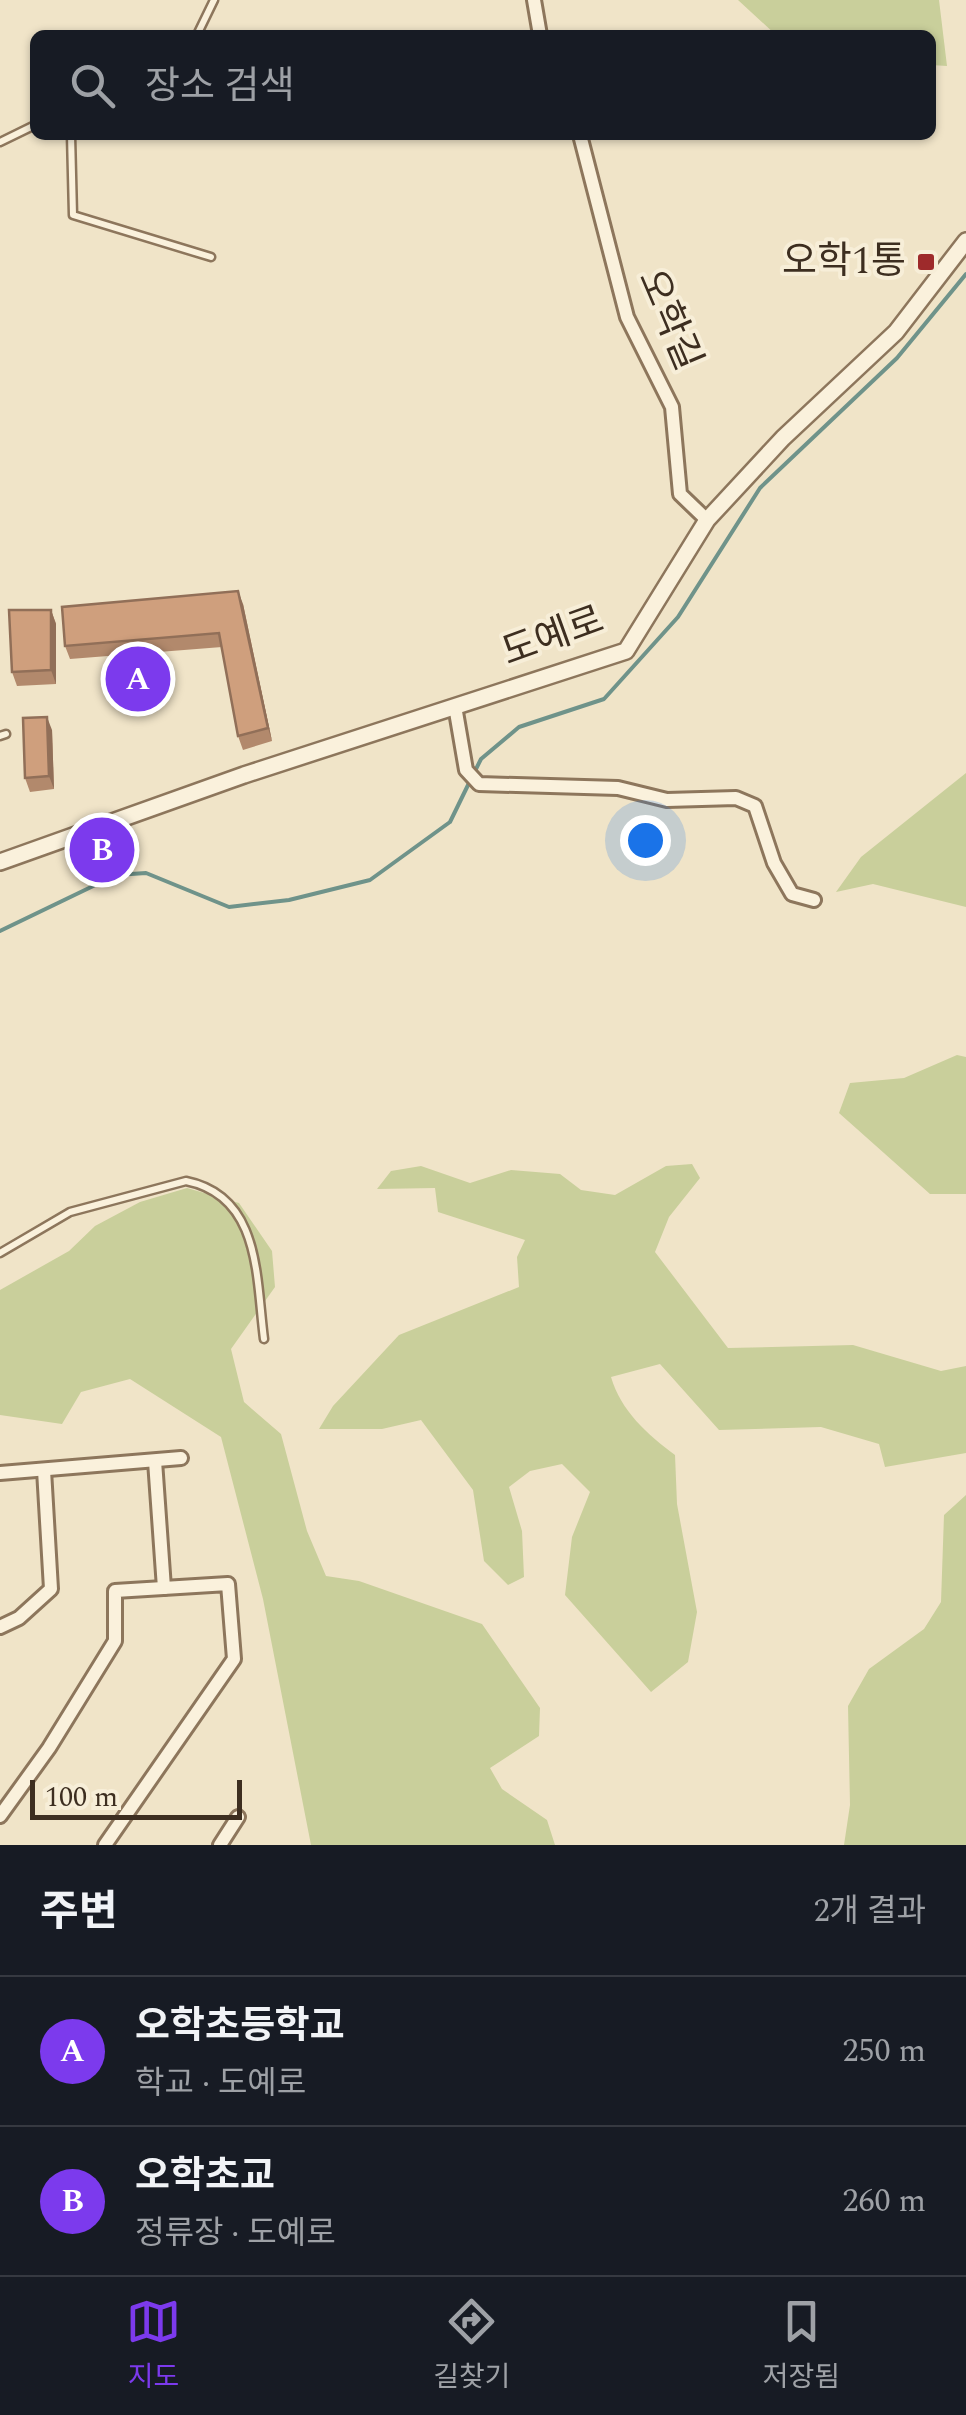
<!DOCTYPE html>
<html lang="ko">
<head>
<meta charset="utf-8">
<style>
	:root { --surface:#171b24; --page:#242831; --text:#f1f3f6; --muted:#9ea1a6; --line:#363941; --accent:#7c3aed }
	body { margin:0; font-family:Spectral,"Noto Sans KR",serif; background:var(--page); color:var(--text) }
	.scale { position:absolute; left:30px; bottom:25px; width:212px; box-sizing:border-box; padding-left:10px; border:5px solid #3d2e20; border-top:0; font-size:28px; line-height:35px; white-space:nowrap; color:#3d2e20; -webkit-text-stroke:8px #f7eed8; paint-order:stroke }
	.you { position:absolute; left:645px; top:840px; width:35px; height:35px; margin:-25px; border:8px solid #fff; border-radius:50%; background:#1a73e8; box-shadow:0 0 0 15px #1a73e833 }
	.badge { display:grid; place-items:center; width:65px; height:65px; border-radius:50%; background:var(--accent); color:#fff; font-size:32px; font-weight:700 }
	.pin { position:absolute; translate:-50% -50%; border:5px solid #fff; box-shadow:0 2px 10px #0006 }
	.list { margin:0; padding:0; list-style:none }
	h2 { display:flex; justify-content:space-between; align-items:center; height:130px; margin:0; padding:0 40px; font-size:42px }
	h2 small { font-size:32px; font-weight:400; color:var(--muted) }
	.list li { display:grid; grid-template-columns:65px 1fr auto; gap:30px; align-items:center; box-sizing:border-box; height:150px; padding:0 40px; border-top:2px solid var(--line) }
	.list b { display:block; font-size:38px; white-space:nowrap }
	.list p { margin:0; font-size:32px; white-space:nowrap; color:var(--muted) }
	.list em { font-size:32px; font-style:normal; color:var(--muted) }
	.icon { flex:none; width:55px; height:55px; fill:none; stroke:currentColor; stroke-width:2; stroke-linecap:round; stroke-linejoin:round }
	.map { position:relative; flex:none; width:966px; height:1845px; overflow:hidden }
	.search { position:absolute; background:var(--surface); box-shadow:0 2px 8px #0004; left:30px; right:30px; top:30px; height:110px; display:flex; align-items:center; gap:25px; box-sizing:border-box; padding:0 35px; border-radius:15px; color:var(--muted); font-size:38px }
	.sheet { height:430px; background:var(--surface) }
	nav { display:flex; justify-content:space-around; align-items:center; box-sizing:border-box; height:140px; border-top:2px solid var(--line); background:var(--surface); font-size:28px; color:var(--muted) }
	nav a { display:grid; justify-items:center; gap:5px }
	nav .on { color:var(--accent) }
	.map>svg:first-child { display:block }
</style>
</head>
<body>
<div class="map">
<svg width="966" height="1845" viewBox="0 0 966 1845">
	<rect width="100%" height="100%" fill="#f0e4c8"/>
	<g fill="#c9cf9b">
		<path d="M738,0H939L947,66L931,65V35H776Z"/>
		<path d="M966,773V907L873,884L836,892L861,857Z"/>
		<path d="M957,1055L966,1057V1194H930L839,1113L850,1083L904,1078Z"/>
		<path d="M692,1164L700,1178L669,1217L655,1252L728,1348L853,1345L941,1371L966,1366V1453L885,1467L879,1444L821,1427L719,1430L660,1364L611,1377C621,1411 647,1434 675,1455L677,1504L697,1612L688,1662L651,1692L565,1595L572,1537L590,1492L562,1464L530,1471L509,1487L522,1531L524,1577L508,1585L484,1561L473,1490L421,1420L382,1429H319L333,1406L399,1335L519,1287L517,1257L525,1240L438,1212L435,1188L377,1189L391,1171L421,1166L470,1183L511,1170L560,1174L581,1190L615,1195L666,1166Z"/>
		<path d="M187,1188L239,1203L272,1251L275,1287L231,1349L244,1402L281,1434L307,1531L326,1576L359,1581L482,1624L540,1708L539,1736L490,1768L502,1789L547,1820L555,1845H311L263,1599L221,1437L130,1379L81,1392L62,1424L0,1415V1290L69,1251L95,1226L140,1202Z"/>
		<path d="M966,1495V1845H844L850,1805L848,1706L869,1669L924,1629L941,1602L944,1515Z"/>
	</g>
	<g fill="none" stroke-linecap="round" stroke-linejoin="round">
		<g stroke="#6f938a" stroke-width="4">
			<path d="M474,773L481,759L519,727L604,699L678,617L760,488L897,358L966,274"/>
			<path d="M0,931L116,875L146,873L229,907L289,900L370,880L450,822L470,781"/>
		</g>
		<g stroke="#8d765c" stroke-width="11">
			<g id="service">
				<path d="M197,35L214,0"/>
				<path d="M71,135L73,215L211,257"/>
				<path d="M0,142L35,125"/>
				<path d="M0,736L6,734"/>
				<path d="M0,1253L70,1212L186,1181C261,1196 256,1278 264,1339"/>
			</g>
		</g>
		<g stroke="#8d765c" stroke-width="18">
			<g id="minor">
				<path d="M534,0L540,35"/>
				<path d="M580,135L627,317L672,407L680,494L707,520"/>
				<path d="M455,706L466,770L479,784L618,788L667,800L736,798L755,806L774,863L792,894L814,900"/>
				<path d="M155,1461L164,1588"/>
				<path d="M0,1473L181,1458"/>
				<path d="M0,1627L19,1618L51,1589L44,1470"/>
				<path d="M0,1816L49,1748L115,1641V1591L228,1584L234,1659L105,1845"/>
				<path d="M220,1845L238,1817"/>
			</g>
		</g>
		<g stroke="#8d765c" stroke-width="20">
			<path id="tertiary" d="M0,862L244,775L626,651L707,520L783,438L896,332L966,241"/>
		</g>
		<use href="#service" stroke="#faf1dc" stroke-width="6"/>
		<use href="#minor" stroke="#faf1dc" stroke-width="12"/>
		<use href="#tertiary" stroke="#faf1dc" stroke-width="15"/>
	</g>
	<g fill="#b2896c">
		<path d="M243,604L272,741L243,750L238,736L222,647L70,659L65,646Z"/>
		<path d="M51,610L56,624V684L17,686L12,672Z"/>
		<path d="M52,730L54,789L30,792L25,778Z"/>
	</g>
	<g fill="#916f58">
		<path d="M238,591L243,604L272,741L268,728Z"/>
		<path d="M51,610L56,624V684L51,670Z"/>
		<path d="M47,717L52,730L54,789L49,776Z"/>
	</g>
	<g fill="#cf9f7d" stroke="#916f58" stroke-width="2.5">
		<path d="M238,591L268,728L238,736L219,633L65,646L62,607Z"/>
		<path d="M9,610H51V670L12,672Z"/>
		<path d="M47,717L49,776L25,778L23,718Z"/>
	</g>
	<rect fill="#9e2a2b" stroke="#f7eed8" stroke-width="4" x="916" y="252" width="20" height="20" rx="5"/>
	<g text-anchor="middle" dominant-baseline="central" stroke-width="8" stroke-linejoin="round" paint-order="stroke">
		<g font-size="38" fill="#3d2e20" stroke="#f7eed8" text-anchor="end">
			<text x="906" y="262">오학1통</text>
		</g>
		<g font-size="38" fill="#3d2e20" stroke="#f7eed8">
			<text transform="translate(669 320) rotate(67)">오학길</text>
			<text transform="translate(553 637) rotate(-20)">도예로</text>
		</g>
	</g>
</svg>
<div class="scale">100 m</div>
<div class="you"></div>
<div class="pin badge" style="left:138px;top:679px">A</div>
<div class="pin badge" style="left:102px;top:850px">B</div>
<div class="search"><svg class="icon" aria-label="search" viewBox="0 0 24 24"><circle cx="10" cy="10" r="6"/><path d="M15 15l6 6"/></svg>장소 검색</div>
</div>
<section class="sheet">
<h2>주변<small>2개 결과</small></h2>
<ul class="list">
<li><span class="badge">A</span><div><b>오학초등학교</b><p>학교 · 도예로</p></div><em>250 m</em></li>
<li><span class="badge">B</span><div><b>오학초교</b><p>정류장 · 도예로</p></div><em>260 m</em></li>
</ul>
</section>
<nav>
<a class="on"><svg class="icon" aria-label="map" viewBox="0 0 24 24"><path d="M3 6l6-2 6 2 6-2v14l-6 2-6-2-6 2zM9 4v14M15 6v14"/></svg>지도</a>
<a><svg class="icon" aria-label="directions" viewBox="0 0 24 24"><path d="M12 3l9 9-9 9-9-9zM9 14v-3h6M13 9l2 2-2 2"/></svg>길찾기</a>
<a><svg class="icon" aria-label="saved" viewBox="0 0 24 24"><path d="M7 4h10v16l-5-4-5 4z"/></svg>저장됨</a>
</nav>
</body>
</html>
